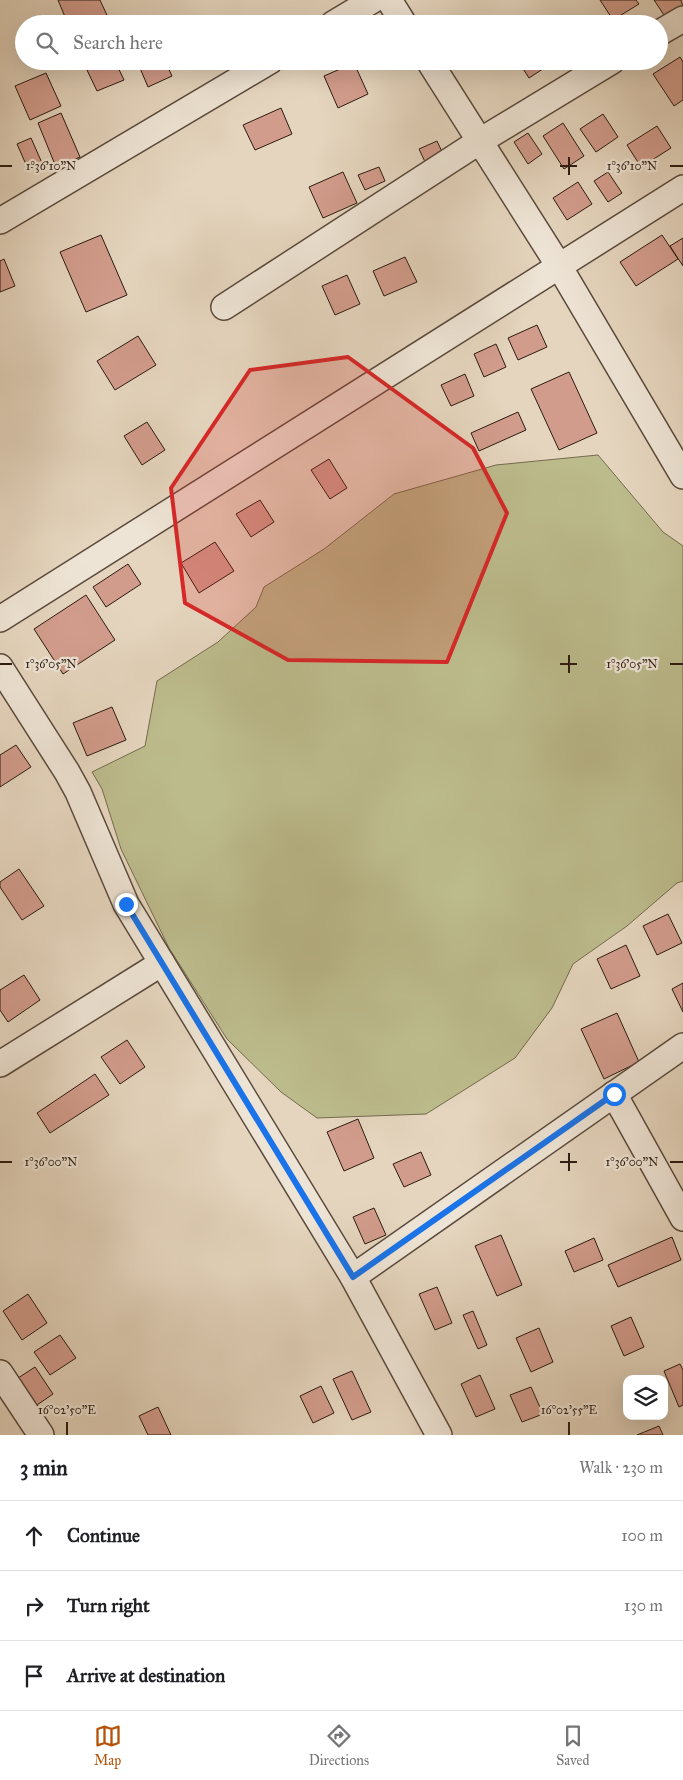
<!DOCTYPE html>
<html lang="en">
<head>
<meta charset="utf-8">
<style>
	:root { --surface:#fff; --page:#f2f2f2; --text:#202124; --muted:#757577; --line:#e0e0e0; --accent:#b45309 }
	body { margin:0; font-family:"IM FELL Great Primer",serif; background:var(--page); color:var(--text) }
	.controls { position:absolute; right:15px; bottom:15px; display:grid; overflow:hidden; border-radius:10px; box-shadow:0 5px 20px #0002 }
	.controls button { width:45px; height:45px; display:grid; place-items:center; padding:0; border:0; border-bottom:1px solid var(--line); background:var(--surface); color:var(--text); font:25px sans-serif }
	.stop { position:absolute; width:15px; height:15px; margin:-11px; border:4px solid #1a73e8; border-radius:50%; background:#fff }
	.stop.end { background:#1a73e8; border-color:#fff; box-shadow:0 1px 5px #0008 }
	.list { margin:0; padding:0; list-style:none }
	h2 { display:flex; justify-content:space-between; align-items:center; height:65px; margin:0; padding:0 20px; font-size:21px }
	h2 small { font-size:16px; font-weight:400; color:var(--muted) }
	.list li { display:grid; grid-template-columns:32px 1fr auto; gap:15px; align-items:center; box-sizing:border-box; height:70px; padding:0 20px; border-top:1px solid var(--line) }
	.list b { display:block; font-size:19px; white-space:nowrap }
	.list em { font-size:16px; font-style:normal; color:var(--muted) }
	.icon { flex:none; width:28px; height:28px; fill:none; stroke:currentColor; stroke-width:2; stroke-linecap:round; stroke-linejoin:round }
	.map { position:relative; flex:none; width:683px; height:1435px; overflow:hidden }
	.search { position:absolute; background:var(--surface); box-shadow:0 5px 20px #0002; left:15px; right:15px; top:15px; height:55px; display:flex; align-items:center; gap:12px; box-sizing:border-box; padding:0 18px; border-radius:28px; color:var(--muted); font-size:19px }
	.sheet { height:275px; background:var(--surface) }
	nav { display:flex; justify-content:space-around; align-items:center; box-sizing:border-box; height:70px; border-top:1px solid var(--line); background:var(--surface); font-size:14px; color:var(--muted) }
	nav a { display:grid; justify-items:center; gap:2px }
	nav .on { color:var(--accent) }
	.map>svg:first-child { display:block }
</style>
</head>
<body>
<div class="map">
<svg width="683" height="1435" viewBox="0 0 683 1435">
	<rect width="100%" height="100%" fill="#e5d5be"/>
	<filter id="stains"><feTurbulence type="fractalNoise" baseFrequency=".004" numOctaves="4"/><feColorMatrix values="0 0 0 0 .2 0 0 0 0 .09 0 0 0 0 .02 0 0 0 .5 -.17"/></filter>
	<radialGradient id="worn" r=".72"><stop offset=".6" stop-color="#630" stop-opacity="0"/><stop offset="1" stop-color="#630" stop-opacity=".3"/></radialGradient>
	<path fill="#bcbb8c" stroke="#746b4e" d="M598,455L663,532L683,546V881L677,883L627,926L573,964L552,1008L515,1058L426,1114L317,1118L281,1092L227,1039L169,948L121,849L102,789L92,772L145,746L157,681L218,642L256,607L264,587L324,549L394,494L496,465Z"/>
	<g fill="#d29c8c" stroke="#2b1b11">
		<path d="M58,0H100L111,24H68Z"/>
		<path d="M600,0H636L639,4L613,20Z"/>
		<path d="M654,0H681L683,7L666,18Z"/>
		<path d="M680,57L683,62V100L674,106L653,74Z"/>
		<path d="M107,61H115L124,80L97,91L87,70Z"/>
		<path d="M137,61H165L172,76L148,87Z"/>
		<path d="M518,61H555L529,78Z"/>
		<path d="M354,63L368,94L338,108L324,76Z"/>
		<path d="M46,73L61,106L30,120L15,86Z"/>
		<path d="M281,108L292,134L255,150L243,125Z"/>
		<path d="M61,113L80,157L56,167L38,123Z"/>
		<path d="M603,114L618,137L596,152L580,129Z"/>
		<path d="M563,123L584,156L564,169L543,136Z"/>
		<path d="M657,126L671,148L641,167L627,145Z"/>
		<path d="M528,133L542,154L528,164L514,142Z"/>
		<path d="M31,138L42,163L28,169L17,144Z"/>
		<path d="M437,141L444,156L426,164L419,149Z"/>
		<path d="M379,167L385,181L365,190L358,175Z"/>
		<path d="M343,172L357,203L323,218L309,187Z"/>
		<path d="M608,172L622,193L608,202L594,181Z"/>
		<path d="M578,182L592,204L567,220L553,198Z"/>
		<path d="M101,235L127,295L86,312L60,252Z"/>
		<path d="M662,235L678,259L636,286L620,262Z"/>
		<path d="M683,238V266L670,246Z"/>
		<path d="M405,257L417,282L384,296L373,271Z"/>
		<path d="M4,259L15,286L0,292V261Z"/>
		<path d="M347,275L360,304L335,315L322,286Z"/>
		<path d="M537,325L547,347L518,360L508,338Z"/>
		<path d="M138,336L156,365L115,390L97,361Z"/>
		<path d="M496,344L506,367L484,377L474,354Z"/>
		<path d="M569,372L597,433L559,450L531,389Z"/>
		<path d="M465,374L474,396L451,406L441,385Z"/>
		<path d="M518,412L526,430L479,451L471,433Z"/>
		<path d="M147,422L165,450L142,465L124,436Z"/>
		<path d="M329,459L347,488L330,499L311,470Z"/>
		<path d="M260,500L274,522L251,537L236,514Z"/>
		<path d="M215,542L234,571L199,593L181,563Z"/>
		<path d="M128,564L141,584L106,607L93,587Z"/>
		<path d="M86,595L115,640L63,674L34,629Z"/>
		<path d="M112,707L126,740L87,756L73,723Z"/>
		<path d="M16,745L31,767L0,787V755Z"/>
		<path d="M19,869L44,906L22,920L0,887V882Z"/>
		<path d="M668,914L682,943L657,955L643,926Z"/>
		<path d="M626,945L640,976L611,989L597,959Z"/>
		<path d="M24,975L40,1000L8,1022L0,1010V990Z"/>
		<path d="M683,983V1012L672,989Z"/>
		<path d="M617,1013L639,1062L604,1079L581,1029Z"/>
		<path d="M127,1040L145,1067L120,1084L101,1057Z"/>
		<path d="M95,1074L109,1095L50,1133L37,1113Z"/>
		<path d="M358,1119L374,1158L344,1171L327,1132Z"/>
		<path d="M421,1152L431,1175L404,1187L393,1164Z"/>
		<path d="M374,1208L386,1235L365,1244L353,1217Z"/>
		<path d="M501,1235L522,1285L497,1296L475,1246Z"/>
		<path d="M672,1237L681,1260L618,1287L608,1265Z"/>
		<path d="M594,1238L603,1260L574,1272L565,1251Z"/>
		<path d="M437,1287L452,1323L435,1330L419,1294Z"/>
		<path d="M28,1294L47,1323L22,1340L3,1311Z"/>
		<path d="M473,1311L487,1345L478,1349L463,1315Z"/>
		<path d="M631,1317L644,1347L624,1356L611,1326Z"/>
		<path d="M539,1328L553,1362L531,1372L516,1338Z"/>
		<path d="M60,1335L76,1358L50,1375L34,1352Z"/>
		<path d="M680,1364L683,1370V1405L679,1407L664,1371Z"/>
		<path d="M35,1367L53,1394L34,1407L15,1380Z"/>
		<path d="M352,1371L371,1412L352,1420L333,1379Z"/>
		<path d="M480,1375L495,1409L476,1417L461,1384Z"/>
		<path d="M321,1386L334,1413L313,1423L300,1396Z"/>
		<path d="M531,1387L543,1414L522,1422L510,1395Z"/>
		<path d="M158,1407L171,1435H148L139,1416Z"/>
		<path d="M659,1426L663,1435H637Z"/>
	</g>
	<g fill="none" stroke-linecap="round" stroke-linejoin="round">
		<g stroke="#5a4a3c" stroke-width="28">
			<g id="minor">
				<path d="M389,0L404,24"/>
				<path d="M333,24L373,0"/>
				<path d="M659,33L683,19"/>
				<path d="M429,61L559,266L683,476"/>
				<path d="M0,221L270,61"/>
				<path d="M224,307L480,141L612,61"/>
				<path d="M0,619L683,188"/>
				<path d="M0,667L67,772L78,792L126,904L353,1277L439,1435"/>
				<path d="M0,1064L162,963"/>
				<path d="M614,1094L683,1218"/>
				<path d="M353,1277L683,1046"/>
				<path d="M0,1373L41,1435"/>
			</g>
		</g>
		<use href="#minor" stroke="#eee4d5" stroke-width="25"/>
	</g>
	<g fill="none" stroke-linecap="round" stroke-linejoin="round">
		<path stroke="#1a73e8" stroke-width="6" d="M126,904L353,1277L614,1094"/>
	</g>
	<path fill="#d62828" fill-opacity="0.2" stroke="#d62828" stroke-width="4" stroke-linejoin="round" d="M348,357L473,448L507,513L447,662L288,660L185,603L171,488L250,370Z"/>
	<path fill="none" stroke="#2b1b11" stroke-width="2" d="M569,157V175M0,166H12M560,166H577M670,166H683M569,655V673M0,664H12M560,664H577M670,664H683M569,1153V1171M0,1162H12M560,1162H577M670,1162H683M67,1422V1435M569,1422V1435"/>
	<g font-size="12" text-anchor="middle" fill="#2b1b11" stroke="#eee4d5" stroke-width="4.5" stroke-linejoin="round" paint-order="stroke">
		<text x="51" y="170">1°36'10"N</text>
		<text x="632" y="170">1°36'10"N</text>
		<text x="51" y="668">1°36'05"N</text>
		<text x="632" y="668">1°36'05"N</text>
		<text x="51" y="1166">1°36'00"N</text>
		<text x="632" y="1166">1°36'00"N</text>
		<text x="67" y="1414">16°02'50"E</text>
		<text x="569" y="1414">16°02'55"E</text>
	</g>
	<rect width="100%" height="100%" filter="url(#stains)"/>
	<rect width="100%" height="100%" fill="url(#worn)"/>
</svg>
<div class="controls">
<button><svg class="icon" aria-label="layers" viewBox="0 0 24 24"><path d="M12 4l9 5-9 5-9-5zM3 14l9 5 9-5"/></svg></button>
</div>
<div class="stop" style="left:614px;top:1094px"></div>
<div class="stop end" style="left:126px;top:904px"></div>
<div class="search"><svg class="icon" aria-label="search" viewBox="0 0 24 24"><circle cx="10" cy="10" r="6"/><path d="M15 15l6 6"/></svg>Search here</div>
</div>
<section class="sheet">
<h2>3 min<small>Walk · 230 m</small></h2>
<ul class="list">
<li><svg class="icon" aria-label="ahead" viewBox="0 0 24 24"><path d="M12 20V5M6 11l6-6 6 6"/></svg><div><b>Continue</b></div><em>100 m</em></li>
<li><svg class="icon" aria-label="right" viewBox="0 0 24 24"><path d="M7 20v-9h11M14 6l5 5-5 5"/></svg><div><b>Turn right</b></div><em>130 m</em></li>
<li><svg class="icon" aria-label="arrive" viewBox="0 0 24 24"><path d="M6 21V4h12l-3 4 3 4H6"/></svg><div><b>Arrive at destination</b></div></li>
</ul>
</section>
<nav>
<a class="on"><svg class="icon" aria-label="map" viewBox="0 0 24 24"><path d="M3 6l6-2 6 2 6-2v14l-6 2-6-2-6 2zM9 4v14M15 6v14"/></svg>Map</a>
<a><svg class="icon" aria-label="directions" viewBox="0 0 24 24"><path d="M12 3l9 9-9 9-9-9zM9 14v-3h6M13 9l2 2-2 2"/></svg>Directions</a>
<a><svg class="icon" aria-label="saved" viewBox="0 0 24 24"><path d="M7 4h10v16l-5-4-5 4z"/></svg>Saved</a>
</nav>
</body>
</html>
